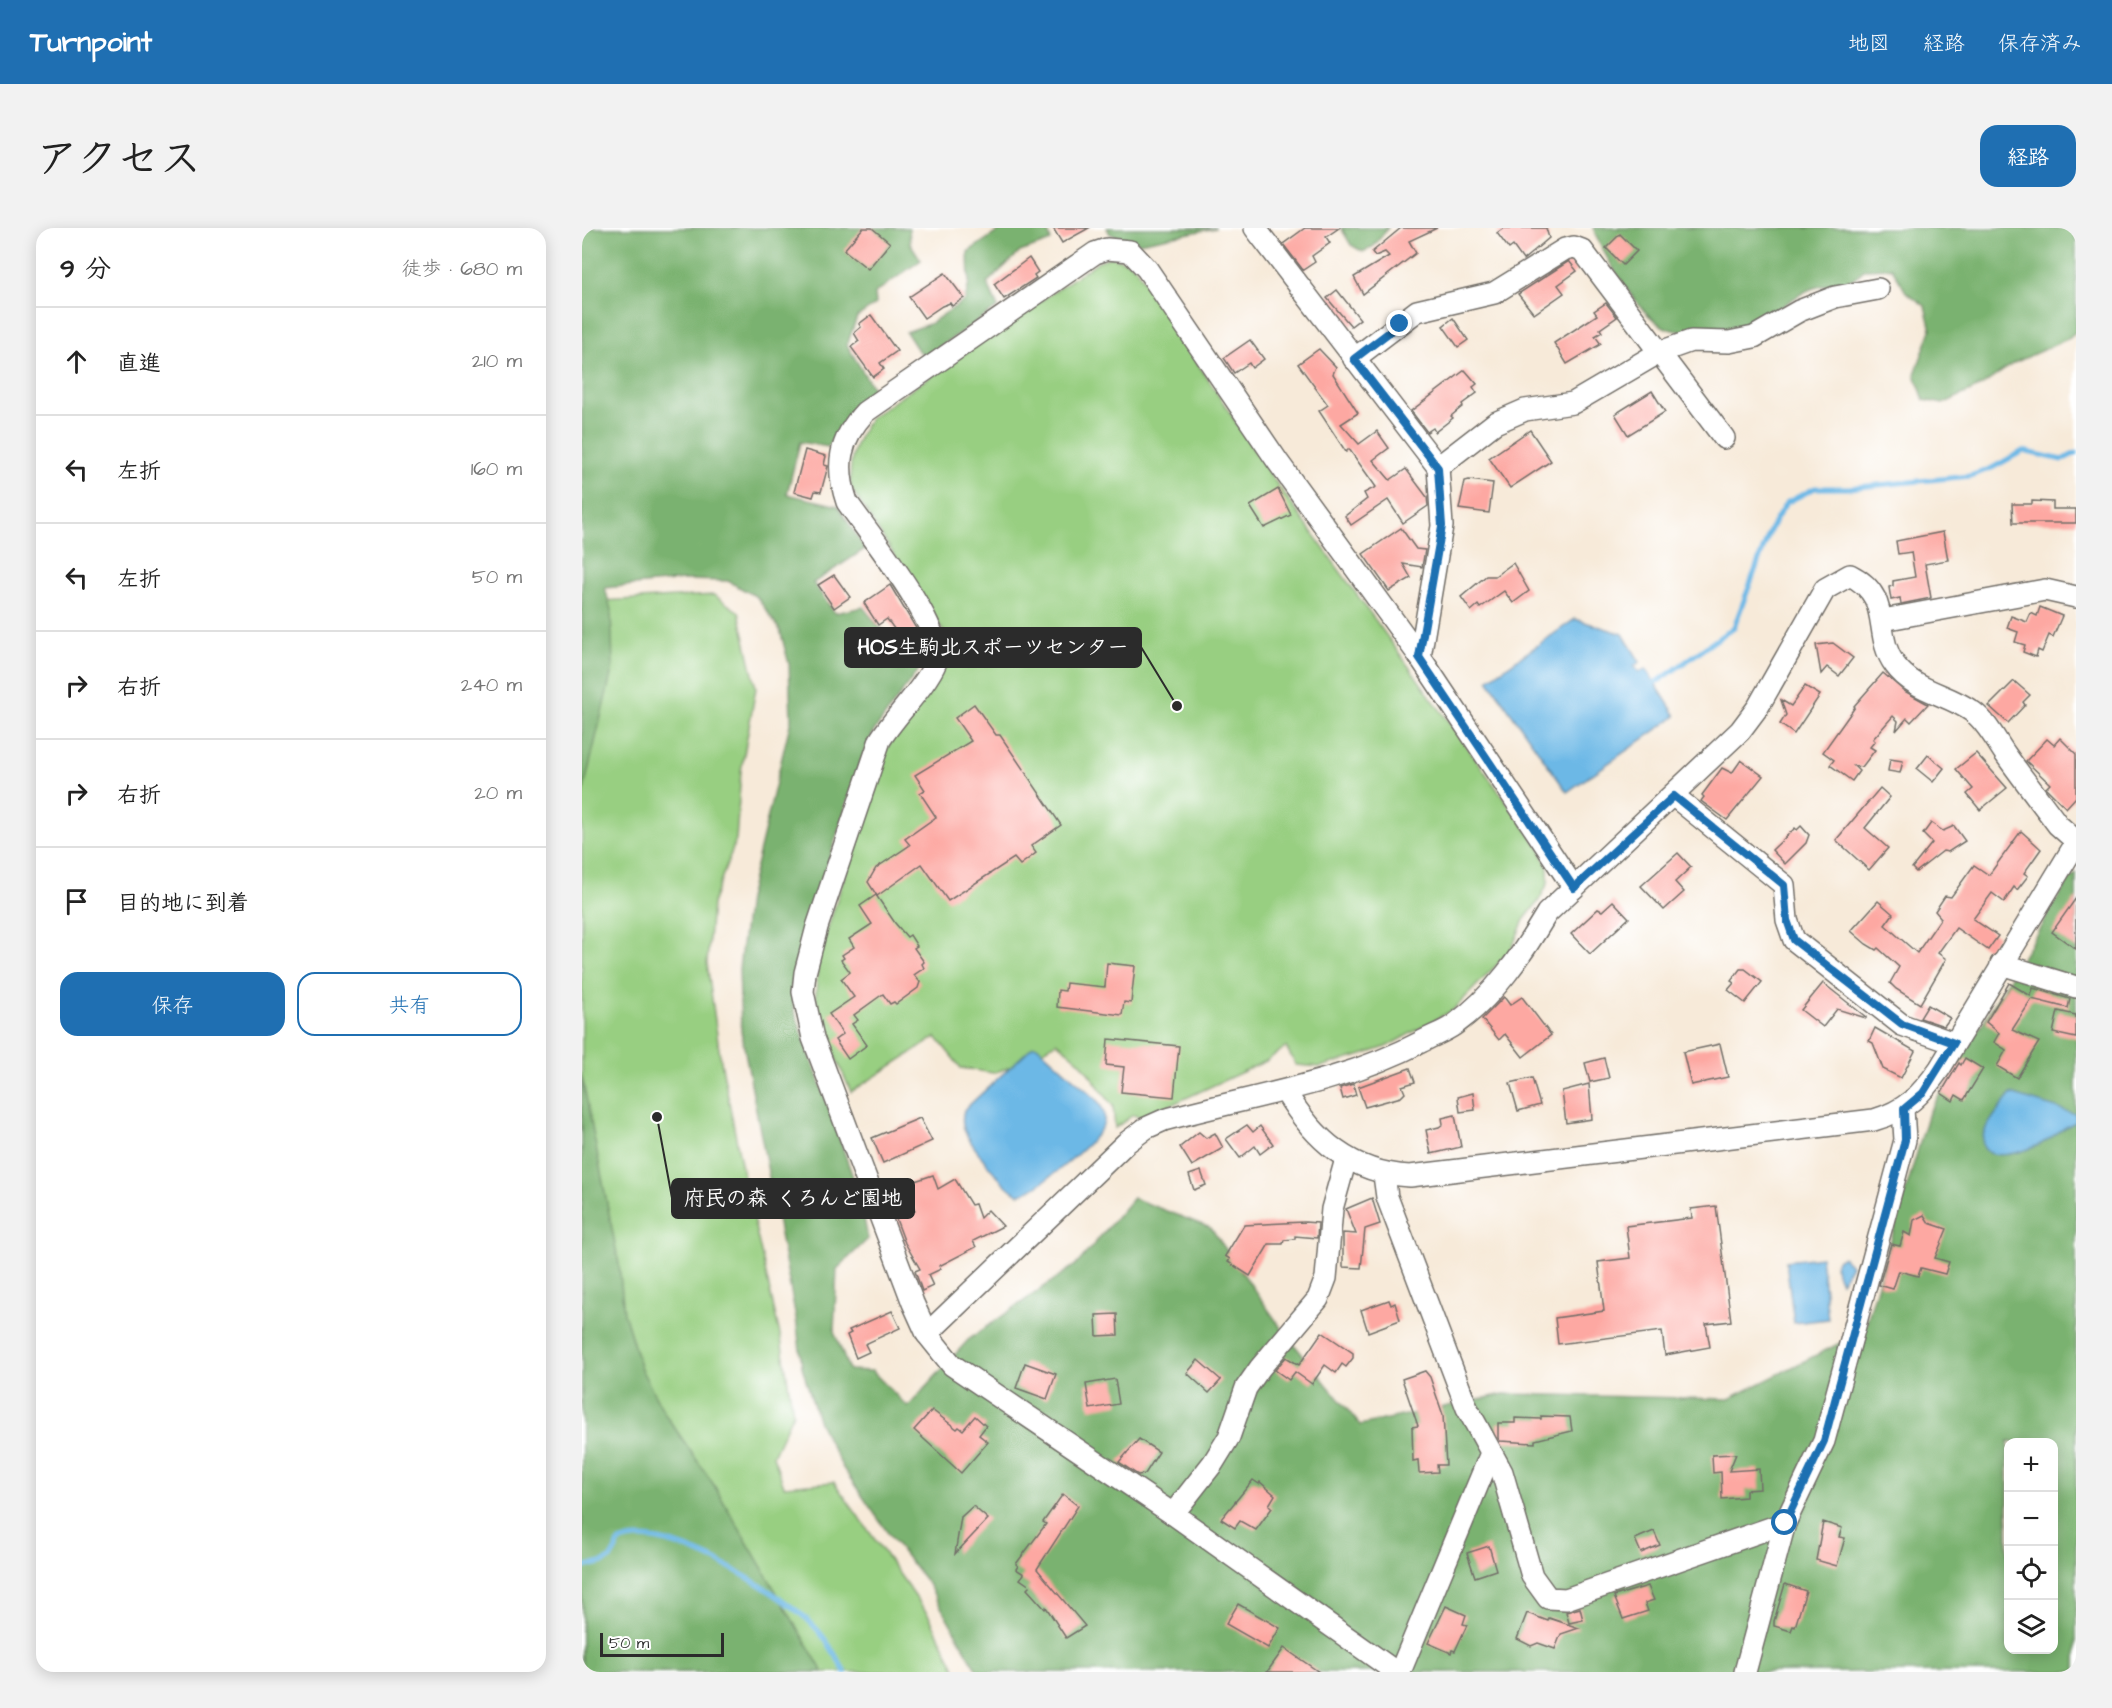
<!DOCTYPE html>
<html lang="ja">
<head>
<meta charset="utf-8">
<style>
	:root { --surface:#fff; --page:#f2f2f2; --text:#222; --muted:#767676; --line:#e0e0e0; --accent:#1f6fb2 }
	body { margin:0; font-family:"Architects Daughter","Klee One",sans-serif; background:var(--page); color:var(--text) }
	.controls { position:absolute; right:18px; bottom:18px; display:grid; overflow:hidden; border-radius:12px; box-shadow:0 3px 15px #0003 }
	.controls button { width:54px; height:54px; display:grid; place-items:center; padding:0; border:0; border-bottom:2px solid var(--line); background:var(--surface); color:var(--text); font:30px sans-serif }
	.scale { position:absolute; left:18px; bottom:15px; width:124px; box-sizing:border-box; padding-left:6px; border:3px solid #2b2b2b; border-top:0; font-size:16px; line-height:21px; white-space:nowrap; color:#2b2b2b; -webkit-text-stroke:4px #fff; paint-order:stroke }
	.stop { position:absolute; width:18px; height:18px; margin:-14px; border:4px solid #1f6fb2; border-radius:50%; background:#fff }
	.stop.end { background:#1f6fb2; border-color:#fff; box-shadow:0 2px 6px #0008 }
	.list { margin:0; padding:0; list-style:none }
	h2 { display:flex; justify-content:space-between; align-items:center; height:78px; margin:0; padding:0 24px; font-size:26px }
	h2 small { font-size:20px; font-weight:400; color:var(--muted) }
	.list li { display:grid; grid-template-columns:39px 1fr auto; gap:18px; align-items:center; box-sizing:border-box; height:108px; padding:0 24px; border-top:2px solid var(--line) }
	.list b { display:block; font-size:22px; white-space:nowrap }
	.list em { font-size:20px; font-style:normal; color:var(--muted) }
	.actions { display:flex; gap:12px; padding:18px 24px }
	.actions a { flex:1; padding:14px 0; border:2px solid var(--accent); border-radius:18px; text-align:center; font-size:21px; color:var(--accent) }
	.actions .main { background:var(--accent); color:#fff }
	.icon { flex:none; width:33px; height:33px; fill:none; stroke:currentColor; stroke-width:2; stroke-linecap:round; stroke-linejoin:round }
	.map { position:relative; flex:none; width:1494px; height:1444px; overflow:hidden; border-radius:18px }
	header { display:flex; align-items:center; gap:36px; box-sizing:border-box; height:84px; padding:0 30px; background:var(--accent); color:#fff }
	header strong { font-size:28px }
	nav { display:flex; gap:33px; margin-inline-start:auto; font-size:21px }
	.intro { display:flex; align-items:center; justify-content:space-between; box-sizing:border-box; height:144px; padding:0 36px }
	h1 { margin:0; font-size:42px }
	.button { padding:15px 27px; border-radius:18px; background:var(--accent); color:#fff; font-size:21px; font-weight:700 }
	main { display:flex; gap:36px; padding:0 36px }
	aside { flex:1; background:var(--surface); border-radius:18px; box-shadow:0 3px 15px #0003 }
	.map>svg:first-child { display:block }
</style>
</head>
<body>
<header>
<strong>Turnpoint</strong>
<nav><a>地図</a><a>経路</a><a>保存済み</a></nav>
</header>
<div class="intro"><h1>アクセス</h1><a class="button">経路</a></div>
<main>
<aside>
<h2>9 分<small>徒歩 · 680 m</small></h2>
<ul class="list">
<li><svg class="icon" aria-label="ahead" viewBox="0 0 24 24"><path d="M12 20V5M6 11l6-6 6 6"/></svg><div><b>直進</b></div><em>210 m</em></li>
<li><svg class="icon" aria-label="left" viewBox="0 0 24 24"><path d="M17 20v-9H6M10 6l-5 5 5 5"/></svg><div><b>左折</b></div><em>160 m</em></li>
<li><svg class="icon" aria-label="left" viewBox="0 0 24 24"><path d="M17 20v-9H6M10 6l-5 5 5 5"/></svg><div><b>左折</b></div><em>50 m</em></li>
<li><svg class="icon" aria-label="right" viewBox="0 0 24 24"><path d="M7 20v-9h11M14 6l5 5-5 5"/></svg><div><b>右折</b></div><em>240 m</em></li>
<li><svg class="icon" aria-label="right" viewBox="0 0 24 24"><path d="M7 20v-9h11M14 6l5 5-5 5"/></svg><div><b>右折</b></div><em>20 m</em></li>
<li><svg class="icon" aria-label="arrive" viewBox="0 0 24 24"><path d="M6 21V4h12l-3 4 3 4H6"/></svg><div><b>目的地に到着</b></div></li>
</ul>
<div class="actions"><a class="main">保存</a><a>共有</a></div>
</aside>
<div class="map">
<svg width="1494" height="1444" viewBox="0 0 1494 1444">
	<rect width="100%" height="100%" fill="#fff"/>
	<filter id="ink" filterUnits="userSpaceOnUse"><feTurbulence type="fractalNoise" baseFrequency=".0167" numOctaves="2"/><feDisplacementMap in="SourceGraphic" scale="12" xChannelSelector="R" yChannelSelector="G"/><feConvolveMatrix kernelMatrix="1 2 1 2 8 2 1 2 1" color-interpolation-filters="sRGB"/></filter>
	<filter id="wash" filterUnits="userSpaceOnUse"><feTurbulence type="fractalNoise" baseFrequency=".008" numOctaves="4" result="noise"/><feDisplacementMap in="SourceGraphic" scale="24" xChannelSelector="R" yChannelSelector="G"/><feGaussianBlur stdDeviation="1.35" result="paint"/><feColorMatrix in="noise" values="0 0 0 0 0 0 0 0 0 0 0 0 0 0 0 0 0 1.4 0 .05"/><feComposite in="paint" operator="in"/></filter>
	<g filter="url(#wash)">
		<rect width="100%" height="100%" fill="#f7ead9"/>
		<g fill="#98cf81" stroke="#627d56" stroke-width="1.5">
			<path d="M528,29L546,34L553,39L685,242L957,619L966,640V655L956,674L942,692L929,722L871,782L804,819L774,829L738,839L714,837L704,819L684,833L561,890L551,887L533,900L531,878L499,835L475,814L440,835L411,845L379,840L354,809L269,864L237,791L234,766L236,731L302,525L363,421L364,407L269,260C266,232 273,214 288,190L517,33Z"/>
			<path d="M132,367L157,384L174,460L159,543L154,612L130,676L125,735L138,828L162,951L199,1111L211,1185L191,1228L202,1258L252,1254L347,1388L375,1444H0V374Z"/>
		</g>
		<g fill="#7ab26f" stroke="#526e4d" stroke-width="1.5" fill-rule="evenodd">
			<path d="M0,0H327L328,15L339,32L293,65L294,76L275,89L265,117L293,164C273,180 259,197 246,219L218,214L205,266L256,278L283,321L231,355L253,385L281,379L298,400L309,405L319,419L341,404L346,423L340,437L292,503L279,532L213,737L210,760L212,782L278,969L286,1011L255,1041L252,1103L267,1142L290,1143L326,1179L386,1112L496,1035L551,970L629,1000L702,1104L778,1197L922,1166L1147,1171L1282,1103L1347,884L1487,652L1494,645V1444H396L346,1356L308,1308L261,1240L237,1195L220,1139L214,1090L159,803L157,741L166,671L209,492L207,436L198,402L175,369L146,353L102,352L23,360L29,382L31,438L0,569ZM1426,1214H1472V1422H1426Z"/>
			<path d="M421,0H465L469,13L438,24L405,55L416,79L344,128L337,124L324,104L347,96L383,72L387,55L386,24Z"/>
			<path d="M525,0H634L557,15L528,6Z"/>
			<path d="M759,0H806L792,18L781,24L769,17Z"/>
			<path d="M1011,0H1494V103L1488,110L1432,135L1399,158L1361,176L1342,172L1333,146L1349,102L1343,78L1324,64L1310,40L1283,41C1260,63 1254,52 1229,61C1211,68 1196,84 1178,92C1158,100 1107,108 1087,101C1058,91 1022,28 1011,0Z"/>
			<path d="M0,848L37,1036L42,1085L59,1141L83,1186L130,1254L241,1444H0Z"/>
		</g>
		<g fill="#6cb8e6" stroke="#4c7288" stroke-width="1.5">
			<path d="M993,391L1041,406L1058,434L1052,438L1057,444L1064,441L1094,488L985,564L906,452Z"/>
			<path d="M451,818H455L514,871C520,879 525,887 521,897C513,914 456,963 437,966C424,963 387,915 382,901C380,895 380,889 382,882Z"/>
			<path d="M1429,866L1494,886V894C1481,899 1471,909 1459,916C1445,923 1395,940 1401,908C1404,895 1421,877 1429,866Z"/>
			<path d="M1239,1029L1246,1091L1212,1095L1204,1033Z"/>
			<path d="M1261,1029L1269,1037L1259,1054L1252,1038L1256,1031Z"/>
		</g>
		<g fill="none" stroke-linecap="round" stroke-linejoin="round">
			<g stroke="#6cb8e6" stroke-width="5">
				<path d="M1066,457L1078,452L1152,399L1189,300L1204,275L1233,260H1266L1388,248L1410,240L1441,223L1480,232L1494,225"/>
				<path d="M0,1339C22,1334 29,1337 37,1314C83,1293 196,1363 229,1395C243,1408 254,1428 263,1444"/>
			</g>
		</g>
		<g id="blocks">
			<g fill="#fda8a2">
				<path d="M281,0H290L308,15L286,41L262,22Z"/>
				<path d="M471,0H507L480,15Z"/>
				<path d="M723,0H757L744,9L748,15L730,28L733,34L721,42L701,16Z"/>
				<path d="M819,0H855L827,13L834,25L781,66L772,49L807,28L803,24L793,28L790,24Z"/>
				<path d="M922,0H964L967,10L941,32L931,18L927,21L915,5Z"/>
				<path d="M1038,6L1055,23L1041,37L1024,20Z"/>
				<path d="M447,30L456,44L452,47L454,50L422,71L412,56Z"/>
				<path d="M987,33L995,43L976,57L982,65L952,86L936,66Z"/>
				<path d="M363,45L382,70L370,78L368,75L360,78L342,90L327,69Z"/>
				<path d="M755,62L778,91L769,98L745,70Z"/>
				<path d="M1024,75L1035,89L1018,101L1020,104L1013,108L1019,116L985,136L972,115L1015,87L1012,83Z"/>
				<path d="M289,87L315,123L298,135L302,141L291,149L269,119L277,113L272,105L279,99L277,96Z"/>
				<path d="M871,90L886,112L876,119L861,98Z"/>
				<path d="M668,112L682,131L670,140L667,135L652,145L642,130Z"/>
				<path d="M737,121L754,139L751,146L776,185L759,196L777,216L795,203L807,220L791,232L808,252L824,241L845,269L846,278L821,295L806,272L769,297L763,288L785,271L782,265L794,259L767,221L764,224L737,183L746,177L716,136Z"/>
				<path d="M883,142L895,156L891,159L895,165L880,176L881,178L869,188L871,190L853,204L851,200L845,204L829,183Z"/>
				<path d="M1070,163L1083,184L1046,207L1033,186Z"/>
				<path d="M948,202L969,233L928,260L907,230Z"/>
				<path d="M223,222L244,228L242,237L246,238L239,264L233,263L231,269L212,264Z"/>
				<path d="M887,252L911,255L907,285L877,281L883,253Z"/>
				<path d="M696,261L709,287L682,300L668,278Z"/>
				<path d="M1450,273L1471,274V281H1494V295H1431L1430,276H1450Z"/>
				<path d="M819,300L834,321L843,322L840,339L821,336L829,350L807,363L781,326Z"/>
				<path d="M1361,304L1366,332L1343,336L1349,370L1319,376L1318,370L1309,372L1307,359L1311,358V353L1333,349L1329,324L1316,326L1314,313Z"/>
				<path d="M931,335L947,363L931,375L922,363L898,380L896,377L889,383L879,369L904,348H913Z"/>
				<path d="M252,347L268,369L252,380L236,357Z"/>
				<path d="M308,357L335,402L320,412L305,391L296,397L282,375Z"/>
				<path d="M1458,379L1480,388L1471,409L1467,407L1460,424L1456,422L1454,429L1441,424L1443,417L1433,414L1436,404L1425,400L1429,388L1445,394L1449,385L1455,388Z"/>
				<path d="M1251,415L1271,430L1257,448L1245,439L1239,446L1234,417Z"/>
				<path d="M1301,445L1322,463L1346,476L1329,494L1325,490L1314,503L1316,493L1311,488L1291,511L1293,513L1288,519L1293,522L1280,539L1272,538L1277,543L1270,553L1248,537L1252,532L1241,524L1273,479L1272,478Z"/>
				<path d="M1432,453L1448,467L1441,474L1443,477L1426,495L1407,478Z"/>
				<path d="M1223,458L1238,467L1212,506L1198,496L1204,487L1199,472L1209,478Z"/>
				<path d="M392,476L414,507H418L479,597L449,618L454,625L438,637L432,630L366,673L340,636L295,668L286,654L294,640L328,617L323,611L354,589L338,565L343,562L333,547L389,513L373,490Z"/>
				<path d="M1478,510L1494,526V569L1484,580L1464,560L1468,556L1444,533L1465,511L1472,517Z"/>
				<path d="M1394,525L1425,560L1398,582L1385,566L1391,561L1374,541Z"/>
				<path d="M1346,527L1362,540L1351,554L1335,541Z"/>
				<path d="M1308,531L1321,533L1318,545L1306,543Z"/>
				<path d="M1159,532L1181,548L1145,592L1119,573L1122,569L1120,567L1140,540L1150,545Z"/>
				<path d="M1298,560L1308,569L1283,600L1306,620L1287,642L1254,612Z"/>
				<path d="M1349,595L1361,603L1372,598L1383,613L1366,624L1361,623L1334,644L1330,640L1350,615L1341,606Z"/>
				<path d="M1219,598L1227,607L1224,615L1203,636L1190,622L1213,600L1215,602Z"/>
				<path d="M1439,603L1459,621L1442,645L1446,648L1435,662L1432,659L1422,674L1410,665L1391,691L1416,708L1406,722L1374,700L1356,725L1364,731L1338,776L1314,761L1308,755L1317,739L1296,720L1294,722L1284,716L1269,703L1296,673L1311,686L1303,697L1335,725L1359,690L1353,683L1363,668L1369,669L1392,637L1407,647Z"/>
				<path d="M1096,625L1109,639L1093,654L1102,664L1082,682L1059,658Z"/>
				<path d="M294,667L313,695L325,709L328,707L335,718L332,720L342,734L340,736L342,740L332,747L338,754L336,760L314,776L312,774L308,776L301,766L272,787L276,792L270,796L285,817L266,831L253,812L261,806L247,786L272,769L259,751L268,744L259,732L262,730L260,727L272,719L267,711L290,696L278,678Z"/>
				<path d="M1494,670V721L1470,704Z"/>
				<path d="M1031,673L1047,690L1008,726L989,706L1016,681L1020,683Z"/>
				<path d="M525,735L553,738L549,775L542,774L540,787L475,779L476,762L483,763L484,755L523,759Z"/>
				<path d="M1158,741H1163L1180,754L1163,775L1146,762L1152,755L1149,753Z"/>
				<path d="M1241,755L1284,789V790L1255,781L1241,799L1219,782Z"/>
				<path d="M1427,755L1449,768L1451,760L1488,771L1486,780L1450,771L1430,802L1457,814L1435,850L1415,838L1424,822L1412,814L1417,805L1404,794Z"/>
				<path d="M922,769L928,777L940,769L969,807L941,829L923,806L917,812L900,791Z"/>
				<path d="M1346,777L1368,790L1362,798L1338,790Z"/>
				<path d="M1476,783L1494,787V810L1471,805Z"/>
				<path d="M1293,800L1333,823L1319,850L1301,841L1291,815L1287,813Z"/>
				<path d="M526,811L597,818L592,869L539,864L542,839L524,837Z"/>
				<path d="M1138,816L1146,849L1109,857L1101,824Z"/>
				<path d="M1022,830L1027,850L1008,854L1003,835Z"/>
				<path d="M1383,830L1401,841L1382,872L1374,867L1371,873L1359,865L1377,835L1379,837Z"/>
				<path d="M828,840L833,854L820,858L823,865L819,869L783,879L776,859Z"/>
				<path d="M950,850L958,877L936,883L928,855Z"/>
				<path d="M771,856L774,867L761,871L758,860Z"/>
				<path d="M1007,856L1010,891L984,895L980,863Z"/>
				<path d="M891,865L893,882L878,884L876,869Z"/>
				<path d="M873,887L879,919L849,926L844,902L857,899L861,896L860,890Z"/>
				<path d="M338,890L350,913L301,935L290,910Z"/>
				<path d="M665,897L671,904L678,898L691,916L678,926L673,918L658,930L644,911Z"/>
				<path d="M617,904L624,910L633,905L641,920L610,938L598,919Z"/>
				<path d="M619,943L624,957L612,962L607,947Z"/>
				<path d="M351,947L356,961L373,951L389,977L393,976L398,990L406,982L421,998L391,1013L394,1019L357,1038L359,1041L346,1047L351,1058L340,1063L333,1043L338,1041L323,1015L314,991L333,983L324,956Z"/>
				<path d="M790,970L798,996L783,1001L779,1040L761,1039V1005L774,1006L764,981Z"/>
				<path d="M1134,978L1149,1093L1124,1096L1128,1119L1083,1127L1080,1103L976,1116L973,1090L1022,1083L1016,1034L1048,1030L1044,998L1110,990L1109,981Z"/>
				<path d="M1342,987L1347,995L1365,1001L1353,1030L1367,1034L1363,1046L1339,1040L1336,1048L1317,1043L1311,1061L1297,1057L1309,1016L1318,1018L1322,1004L1329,1008L1332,992Z"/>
				<path d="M722,994L736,995L735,1010L713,1008V1011L702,1012L701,1016H687L668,1048L646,1034L648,1031L643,1028L662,997Z"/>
				<path d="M807,1072L809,1077L813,1075L818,1092L786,1104L779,1082Z"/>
				<path d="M310,1083L318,1100L283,1116L287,1124L274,1130L265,1107L269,1105L267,1102Z"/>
				<path d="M535,1086L536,1107L515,1108L514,1087Z"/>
				<path d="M740,1104L771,1125V1130L764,1139L760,1136L754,1145L743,1137L730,1156L713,1144L707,1152L693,1142L704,1129L717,1137Z"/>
				<path d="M616,1132L639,1152L627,1165L605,1145Z"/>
				<path d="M443,1135L474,1146L465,1171L434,1160Z"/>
				<path d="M843,1143L848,1149L861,1187L864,1237H855L856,1244L837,1245L836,1232L831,1233L830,1199L836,1198L820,1151Z"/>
				<path d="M533,1151L537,1176L508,1181L504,1156Z"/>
				<path d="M350,1182L375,1201L377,1199L381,1202L393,1188L404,1198L397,1207L406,1214L379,1245L332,1202Z"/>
				<path d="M959,1188L988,1189L990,1203L953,1212V1215L918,1213L916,1210V1195H933V1190L959,1191Z"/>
				<path d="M557,1211L577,1224L563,1246L556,1247L537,1234Z"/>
				<path d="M1154,1226L1147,1243L1177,1241L1178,1261L1164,1262V1269L1140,1271L1139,1244L1131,1245L1130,1227Z"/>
				<path d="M671,1252L677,1256L678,1254L693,1267L687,1277L690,1280L674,1302L658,1293L653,1300L639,1291Z"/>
				<path d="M481,1266L496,1278L455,1341L503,1398L484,1410L464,1379L463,1381L445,1361L448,1358L438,1351L442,1346L434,1341L436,1338L434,1336L464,1296L461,1294Z"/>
				<path d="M391,1278L406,1291L373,1326L379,1289Z"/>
				<path d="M1241,1294L1260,1300L1257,1309L1263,1310L1255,1338L1234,1332Z"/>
				<path d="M1072,1303L1078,1317L1059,1325L1053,1311Z"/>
				<path d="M907,1318L914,1342L893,1349L885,1325Z"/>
				<path d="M1203,1356L1224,1363L1213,1399L1211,1398L1209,1403L1192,1398V1393Z"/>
				<path d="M1066,1358L1072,1372L1063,1375L1066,1383L1041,1391L1032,1368Z"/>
				<path d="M656,1376L698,1400L686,1420L644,1396Z"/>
				<path d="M864,1378L884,1387L881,1396L885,1397L873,1423L870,1422L869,1425L846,1415Z"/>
				<path d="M998,1380L1001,1392L987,1395L984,1384Z"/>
				<path d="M945,1385L966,1393L967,1390L997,1400L979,1406L973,1421L956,1415L949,1418L935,1411Z"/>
				<path d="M702,1420L737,1444H685Z"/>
			</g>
		</g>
	</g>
	<g filter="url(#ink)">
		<use href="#blocks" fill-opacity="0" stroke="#726e68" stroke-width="1.5"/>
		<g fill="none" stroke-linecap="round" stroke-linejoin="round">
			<g stroke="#726e68" stroke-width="24">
				<g id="minor">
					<path d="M673,0L856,239L860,298L838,429"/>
					<path d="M772,131L835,83L912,65L983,21L992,19L1000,22L1142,210"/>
					<path d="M856,239L913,195L943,182L991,175L1078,124L1109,113L1147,114L1172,109L1217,83L1253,69L1296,61"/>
					<path d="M1301,392L1463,362L1494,369"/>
					<path d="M1092,568L1202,657L1205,692L1212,712L1320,797L1372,815"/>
					<path d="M1419,736L1494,759"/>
					<path d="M703,863C732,912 769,945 828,948L1292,892C1324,883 1340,866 1358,840L1494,615"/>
					<path d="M802,947L805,969L885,1180L920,1244L950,1348L966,1370L984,1371L1203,1295"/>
					<path d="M345,1106L544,915L564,900L582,892C668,868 759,856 839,814C850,808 862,804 872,797C912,768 940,727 965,685L1158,503L1176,479L1243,361L1268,347C1312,369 1290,406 1313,437C1333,464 1365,465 1391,484C1405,494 1414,513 1424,527C1441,551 1459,574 1476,597L1494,613"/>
					<path d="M591,1286L631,1235L647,1209L664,1160L678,1140L736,1071L744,1050L750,981L764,931"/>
					<path d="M814,1444L591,1286L370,1137L345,1106L331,1075L231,810L221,764L223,745L235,699L298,512C313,488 344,458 354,434C366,403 285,303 265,274C253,238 257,212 283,184L513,25L525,21L548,23L565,41L696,234L838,429L992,660"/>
					<path d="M818,1444L909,1225"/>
					<path d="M1163,1444L1203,1295L1242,1213L1323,912L1321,881"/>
				</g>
			</g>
			<use href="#minor" stroke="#fff" stroke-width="21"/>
		</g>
	</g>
	<g fill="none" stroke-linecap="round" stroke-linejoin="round" filter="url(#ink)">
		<path stroke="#1f6fb2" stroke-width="8" d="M818,96L772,131L856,240L860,298L837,429L992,660L1092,568L1202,657L1205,692L1212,712L1320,796L1372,815L1341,865L1322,881L1323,912L1242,1213L1203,1295"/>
	</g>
	<path fill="none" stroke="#2b2b2b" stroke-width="2" d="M595 478L559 419M75 889L90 970"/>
	<g fill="#2b2b2b" stroke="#fff" stroke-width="2">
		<circle cx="595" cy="478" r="6"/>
		<circle cx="75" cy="889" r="6"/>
	</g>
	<g fill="#2b2b2b" stroke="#2b2b2b" stroke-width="2">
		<rect x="263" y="400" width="296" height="39" rx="6"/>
		<rect x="90" y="951" width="242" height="39" rx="6"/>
	</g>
	<g font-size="21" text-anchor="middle" font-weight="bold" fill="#fff">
		<text x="411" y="426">HOS生駒北スポーツセンター</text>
		<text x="211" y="977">府民の森 くろんど園地</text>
	</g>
</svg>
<div class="controls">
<button>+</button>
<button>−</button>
<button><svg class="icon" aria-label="locate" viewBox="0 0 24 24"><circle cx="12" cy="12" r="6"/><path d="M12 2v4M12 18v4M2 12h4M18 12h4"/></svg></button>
<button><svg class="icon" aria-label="layers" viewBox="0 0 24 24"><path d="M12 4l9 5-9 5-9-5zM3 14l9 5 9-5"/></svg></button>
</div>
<div class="scale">50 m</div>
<div class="stop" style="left:1203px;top:1295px"></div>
<div class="stop end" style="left:818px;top:96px"></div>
</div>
</main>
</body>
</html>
